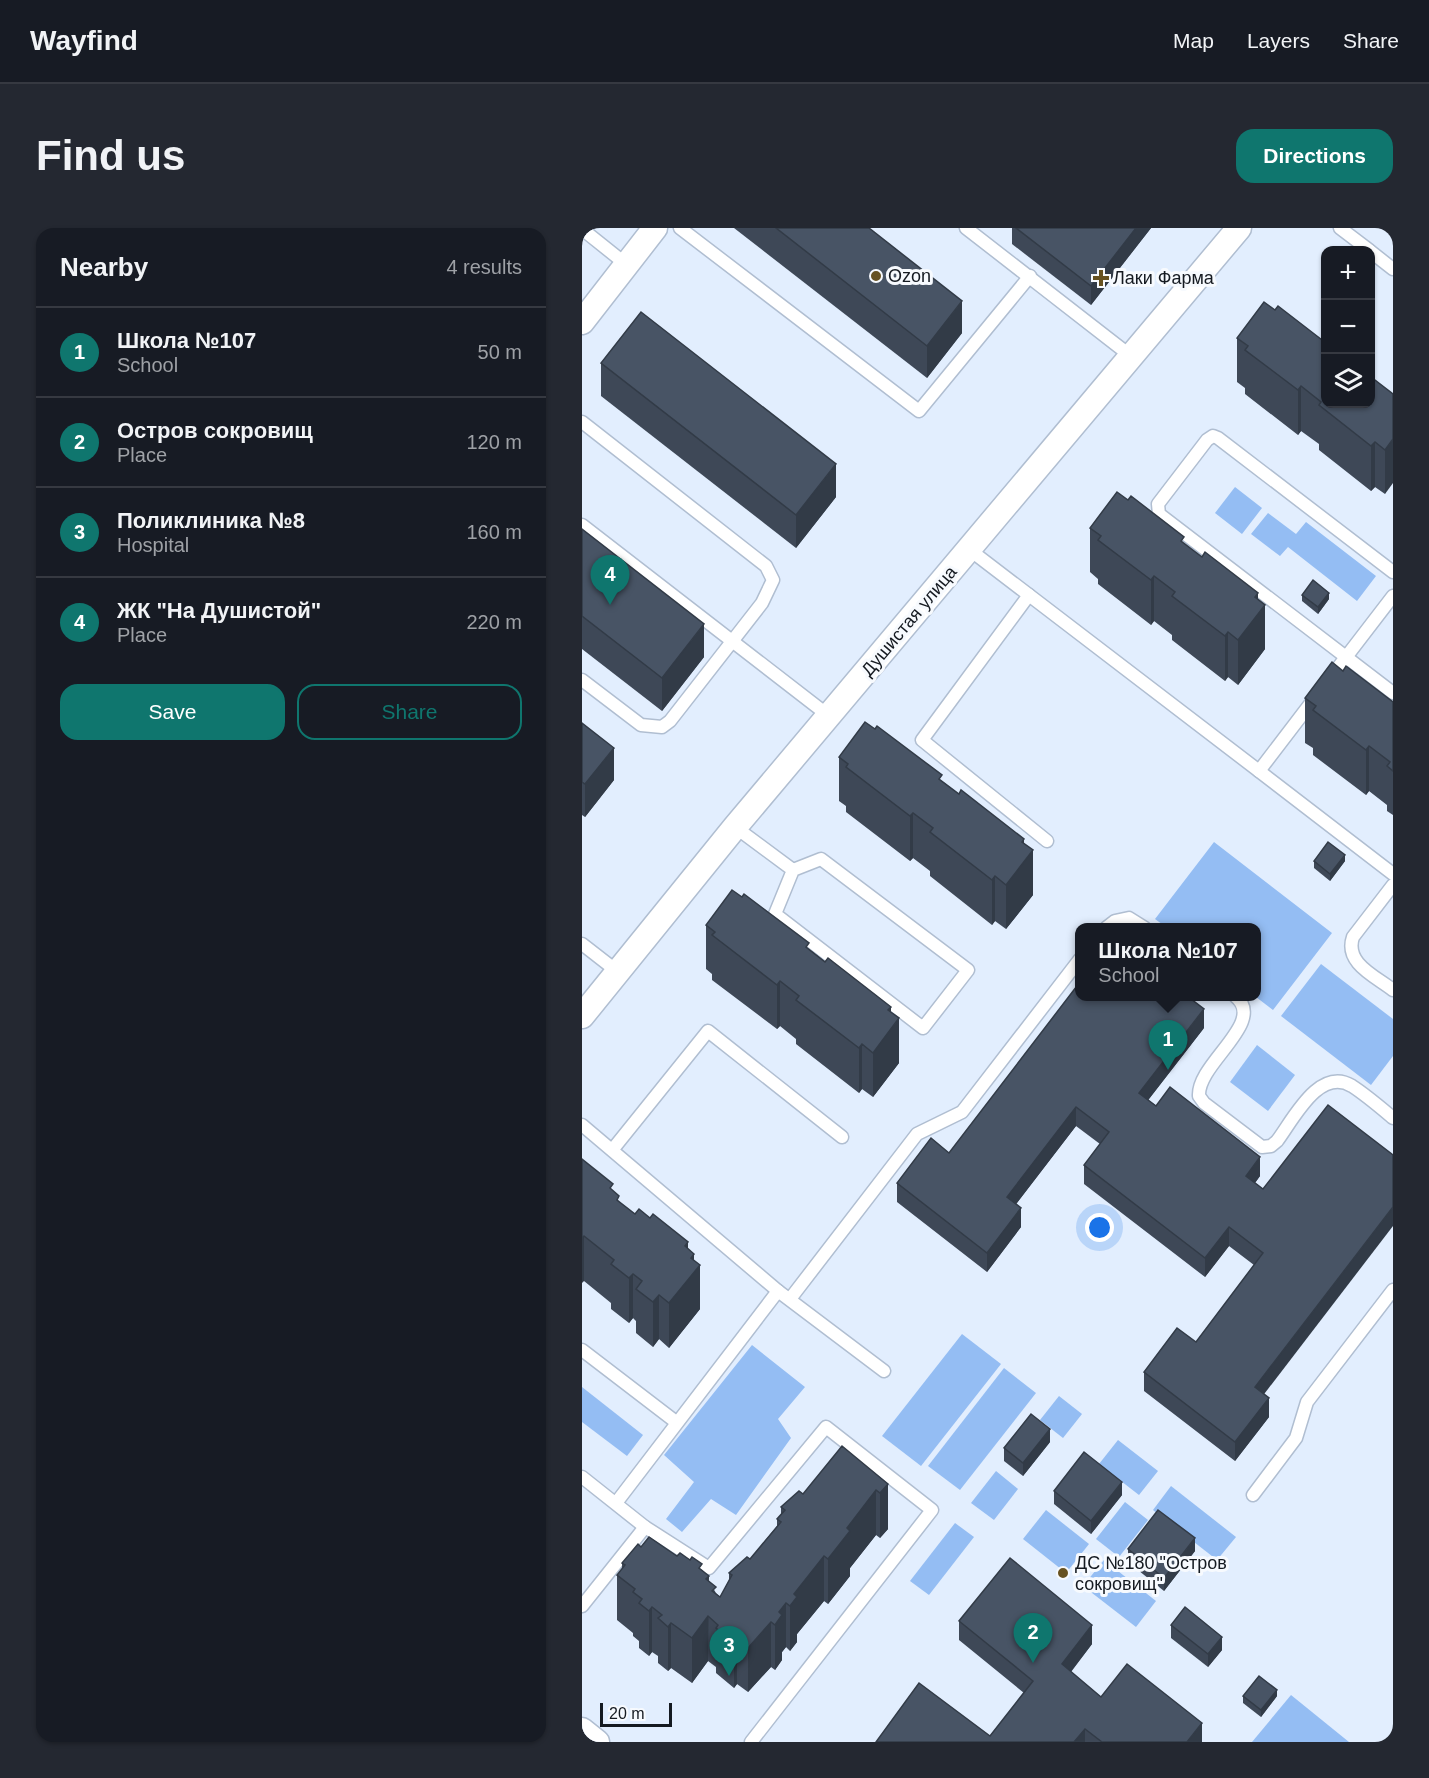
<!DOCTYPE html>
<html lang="en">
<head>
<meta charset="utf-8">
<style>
	:root { --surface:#171b24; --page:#242831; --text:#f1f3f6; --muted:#9ea1a6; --line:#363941; --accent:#0f766e }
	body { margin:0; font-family:Arial,sans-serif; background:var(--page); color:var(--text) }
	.controls { position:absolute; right:18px; top:18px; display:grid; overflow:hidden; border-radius:12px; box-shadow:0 2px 4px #0004 }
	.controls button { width:54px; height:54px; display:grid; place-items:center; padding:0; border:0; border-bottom:2px solid var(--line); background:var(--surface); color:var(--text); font:30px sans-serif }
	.scale { position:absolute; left:18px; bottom:15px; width:72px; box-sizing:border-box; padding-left:6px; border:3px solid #151a21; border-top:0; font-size:16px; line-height:21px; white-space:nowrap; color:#151a21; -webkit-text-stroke:4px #f7fafe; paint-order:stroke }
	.you { position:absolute; left:518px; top:1000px; width:21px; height:21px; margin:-15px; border:4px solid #fff; border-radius:50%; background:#1a73e8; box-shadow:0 0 0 9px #1a73e833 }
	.badge { display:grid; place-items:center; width:39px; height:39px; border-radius:50%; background:var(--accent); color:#fff; font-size:20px; font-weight:700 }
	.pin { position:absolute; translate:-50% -50px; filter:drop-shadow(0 2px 3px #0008) }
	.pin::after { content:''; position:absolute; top:32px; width:21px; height:18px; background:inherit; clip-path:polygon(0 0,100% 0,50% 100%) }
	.popup { position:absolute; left:493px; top:695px; width:186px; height:78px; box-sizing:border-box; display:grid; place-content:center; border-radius:12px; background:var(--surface); filter:drop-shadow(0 2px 4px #0005); font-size:20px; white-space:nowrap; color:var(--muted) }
	.popup b { font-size:22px; color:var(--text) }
	.popup::after { content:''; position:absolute; left:50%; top:100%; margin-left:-12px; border:12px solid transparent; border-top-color:var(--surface) }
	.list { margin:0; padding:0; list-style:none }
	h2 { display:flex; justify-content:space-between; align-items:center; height:78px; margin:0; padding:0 24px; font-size:26px }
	h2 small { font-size:20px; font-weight:400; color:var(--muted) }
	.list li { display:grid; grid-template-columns:39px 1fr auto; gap:18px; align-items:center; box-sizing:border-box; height:90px; padding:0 24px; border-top:2px solid var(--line) }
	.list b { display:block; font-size:22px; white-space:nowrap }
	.list p { margin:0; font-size:20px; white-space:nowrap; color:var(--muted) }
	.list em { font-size:20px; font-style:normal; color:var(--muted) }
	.actions { display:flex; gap:12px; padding:18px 24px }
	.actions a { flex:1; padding:14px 0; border:2px solid var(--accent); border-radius:18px; text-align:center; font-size:21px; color:var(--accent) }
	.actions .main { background:var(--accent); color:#fff }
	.icon { flex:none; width:33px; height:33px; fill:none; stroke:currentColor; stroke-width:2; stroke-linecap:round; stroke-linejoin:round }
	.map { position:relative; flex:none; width:811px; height:1514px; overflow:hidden; border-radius:18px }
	header { display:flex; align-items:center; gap:36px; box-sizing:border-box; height:84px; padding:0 30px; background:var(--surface); border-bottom:2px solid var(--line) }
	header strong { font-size:28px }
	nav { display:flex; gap:33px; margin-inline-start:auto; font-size:21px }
	.intro { display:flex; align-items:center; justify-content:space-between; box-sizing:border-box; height:144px; padding:0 36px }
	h1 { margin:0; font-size:42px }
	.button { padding:15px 27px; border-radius:18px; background:var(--accent); color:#fff; font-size:21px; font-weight:700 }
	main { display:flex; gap:36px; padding:0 36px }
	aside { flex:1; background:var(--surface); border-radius:18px; box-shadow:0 2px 4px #0004 }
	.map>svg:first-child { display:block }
</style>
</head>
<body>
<header>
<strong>Wayfind</strong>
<nav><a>Map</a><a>Layers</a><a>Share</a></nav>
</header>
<div class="intro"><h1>Find us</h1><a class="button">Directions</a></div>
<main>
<aside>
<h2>Nearby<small>4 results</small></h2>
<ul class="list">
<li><span class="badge">1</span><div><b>Школа №107</b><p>School</p></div><em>50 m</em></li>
<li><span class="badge">2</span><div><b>Остров сокровищ</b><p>Place</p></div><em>120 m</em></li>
<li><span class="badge">3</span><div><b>Поликлиника №8</b><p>Hospital</p></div><em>160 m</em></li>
<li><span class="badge">4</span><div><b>ЖК &quot;На Душистой&quot;</b><p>Place</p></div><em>220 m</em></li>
</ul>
<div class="actions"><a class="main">Save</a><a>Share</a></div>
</aside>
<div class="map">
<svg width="811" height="1514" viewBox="0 0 811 1514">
	<rect width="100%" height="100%" fill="#e2eefe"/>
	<g fill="#94bdf3">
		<path d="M653,259L680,280L660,306L633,285Z"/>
		<path d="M686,285L714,306L724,294L794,348L775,373L706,319L698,328L669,306Z"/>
		<path d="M632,614L750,705L691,782L674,769V700L584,699L573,691Z"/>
		<path d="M739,736L811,791V828L789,857L699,788Z"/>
		<path d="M675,817L713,847L686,883L648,854Z"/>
		<path d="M380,1106L419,1136L339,1238L300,1208Z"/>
		<path d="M170,1117L223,1159L196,1191L209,1210L154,1287L129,1271L100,1304L84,1291L112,1254L82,1227Z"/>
		<path d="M422,1140L454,1165L378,1262L346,1238Z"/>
		<path d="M0,1159L61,1207L45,1228L0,1194Z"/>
		<path d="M477,1168L500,1186L481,1210L458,1192Z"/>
		<path d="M536,1212L576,1243L557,1267L517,1236Z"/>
		<path d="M414,1243L436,1261L412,1292L389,1275Z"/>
		<path d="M589,1258L654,1309L635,1332L571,1282Z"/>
		<path d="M543,1274L566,1292L537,1329L514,1311Z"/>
		<path d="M464,1282L507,1316L484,1345L441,1311Z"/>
		<path d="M373,1295L392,1309L347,1367L328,1353Z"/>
		<path d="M522,1332L574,1373L554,1399L501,1358Z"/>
		<path d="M709,1467L767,1514H670Z"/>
	</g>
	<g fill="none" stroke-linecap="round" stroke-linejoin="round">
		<g stroke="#b0bed1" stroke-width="15">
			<g id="service">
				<path d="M98,0L337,183L448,48"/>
				<path d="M384,0L550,129"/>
				<path d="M758,0L787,22"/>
				<path d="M0,1L45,37"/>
				<path d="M788,23L811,41"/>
				<path d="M0,194L184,338L191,352L180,375L88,493L80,499L59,497L0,452"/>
				<path d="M0,297L247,488"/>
				<path d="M388,322L677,543L732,471"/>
				<path d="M811,344L636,210L631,208L625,212L576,276L577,286L811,465"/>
				<path d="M447,367L340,512L465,613"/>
				<path d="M748,450L811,368"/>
				<path d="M677,543L811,646"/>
				<path d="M153,599L211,642L239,631L386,742L341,800L193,686L211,642"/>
				<path d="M811,657L771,709C762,735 793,748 811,762"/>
				<path d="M524,700L533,693L547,690L563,700"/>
				<path d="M0,716L36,744"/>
				<path d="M653,768C686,794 615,835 617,868L622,875L680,919L689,918L695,913C711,892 737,838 770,858C784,867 798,879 811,890"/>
				<path d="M0,897L196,1063L302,1143"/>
				<path d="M31,921L126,803L260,909"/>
				<path d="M208,1071L335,906L380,884L498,731"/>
				<path d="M0,1122L94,1194"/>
				<path d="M0,1249L63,1299L127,1340L244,1199L350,1282L169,1514"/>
				<path d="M671,1267L714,1210L725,1174L811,1062"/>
				<path d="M34,1275L196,1063"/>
				<path d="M0,1378L63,1299"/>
			</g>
		</g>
		<g stroke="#b0bed1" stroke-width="27">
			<g id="minor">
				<path d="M0,94L73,0"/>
				<path d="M0,788L153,599L657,0"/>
				<path d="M0,1502L15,1514"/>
			</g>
		</g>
		<use href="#service" stroke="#fff" stroke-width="12"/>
		<use href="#minor" stroke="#fff" stroke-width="24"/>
	</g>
	<g fill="#3e4857">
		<path d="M152,0H287L380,105L345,150Z"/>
		<path d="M430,0H569L509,77L430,16Z"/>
		<path d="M655,110L744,176L811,166L803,266L793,259L789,263L737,222V216L719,203L716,207L663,166V160L655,154Z"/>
		<path d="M19,135L254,269L214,320L19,168Z"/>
		<path d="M508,300L676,371L683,421L656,457L646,449L643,453L590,412V407L572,393L569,397L516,356V351L508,344Z"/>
		<path d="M0,301L122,429L80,483L0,421Z"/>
		<path d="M720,367L747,371L736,386L720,373Z"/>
		<path d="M761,443L811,474V587L805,583V577L787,563L784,567L731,527V520L723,515V470Z"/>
		<path d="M0,495L32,552L3,589L0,587Z"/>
		<path d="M257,529L360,553L442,616L451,667L424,701L413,693L410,697L348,648V643L331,630L328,633L264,584V578L257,573Z"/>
		<path d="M732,633H763L748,653L732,640Z"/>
		<path d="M124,697L227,721L309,784L317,835L291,869L280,861L277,865L214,816V811L198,798L195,801L130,752V746L124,741Z"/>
		<path d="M622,800L566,872L678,948L673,955L681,961L682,1166L687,1189L653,1233L562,1163V1144L614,1114L672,1037L647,1018L623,1049L502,956V937L518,916L494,898L434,976L439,999L405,1044L315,974V955L367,925Z"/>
		<path d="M0,931L31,963L37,974L53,986L106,1021L112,1032L118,1081L87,1120L77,1111L71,1119L54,1105V1093L51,1090L47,1095L29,1081V1075L2,1053Z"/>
		<path d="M468,1214L441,1248L422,1233V1220Z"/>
		<path d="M306,1256V1301L298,1310L294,1307L268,1340V1348L246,1376L242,1373L215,1406V1414L208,1423L204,1419L200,1424V1432L193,1442L189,1439L166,1464L155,1456L152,1460L134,1445V1439L126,1433L110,1455L89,1440L86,1443L76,1435V1428L70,1424L67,1428L57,1420V1413L51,1408V1405L35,1392V1347L40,1341V1335L59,1319L95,1328L120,1342L134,1365L138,1369L147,1354V1345L168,1331L195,1298V1291L199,1287V1279L221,1266Z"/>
		<path d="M472,1263L540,1267L509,1306L472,1276Z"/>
		<path d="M546,1321L613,1323L582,1363L546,1334Z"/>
		<path d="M377,1393L510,1416L489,1444L519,1469L619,1514H294L408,1508L442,1465L377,1412Z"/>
		<path d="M589,1397L640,1422L626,1439L589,1410Z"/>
		<path d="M661,1468H695L679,1489L661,1475Z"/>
	</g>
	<g fill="#323b47">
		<path d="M554,0H569L509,77V58Z"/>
		<path d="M380,73V105L345,150V118Z"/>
		<path d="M719,158V203L716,207V162Z"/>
		<path d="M811,211V255L803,266V222Z"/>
		<path d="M793,214V259L789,263V218Z"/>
		<path d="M254,236V269L214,320V287Z"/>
		<path d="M572,348V393L569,397V352Z"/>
		<path d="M676,365V386L683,377V421L656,457V412L673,369Z"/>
		<path d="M747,365V371L736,386V379Z"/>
		<path d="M122,396V429L80,483V450Z"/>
		<path d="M646,404V449L643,453V408Z"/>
		<path d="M787,518V563L784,567V522Z"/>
		<path d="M32,520V552L3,589V556Z"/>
		<path d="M331,585V630L328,633V588Z"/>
		<path d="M442,611V633L451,622V667L424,701V657L440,614Z"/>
		<path d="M763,627V633L748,653V646Z"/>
		<path d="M413,648V693L410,697V652Z"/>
		<path d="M198,753V798L195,801V757Z"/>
		<path d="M309,779V801L317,790V835L291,869V825L306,782Z"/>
		<path d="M622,781V800L557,884V865Z"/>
		<path d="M280,816V861L277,865V820Z"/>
		<path d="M494,879V898L425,988V969Z"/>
		<path d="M678,929V948L664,967V948Z"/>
		<path d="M811,979V998L673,1178V1159Z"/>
		<path d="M439,980V999L405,1044V1025Z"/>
		<path d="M647,999V1018L623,1049V1030Z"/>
		<path d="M2,1008V1053L0,1055V1011Z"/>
		<path d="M106,1014V1052L109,1030L112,1026V1044L118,1037V1081L87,1120V1075L103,1018Z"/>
		<path d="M51,1046V1090L47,1095V1050Z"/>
		<path d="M77,1067V1111L71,1119V1074Z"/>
		<path d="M687,1170V1189L653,1233V1214Z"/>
		<path d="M468,1201V1214L441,1248V1235Z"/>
		<path d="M540,1254V1267L509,1306V1293Z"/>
		<path d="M306,1256V1301L298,1310V1265Z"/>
		<path d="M294,1262V1307L268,1340V1348L246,1376V1331L265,1300Z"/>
		<path d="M613,1310V1323L582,1363V1350Z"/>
		<path d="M242,1328V1373L215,1406V1414L208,1423V1378L212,1366Z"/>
		<path d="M127,1348L126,1433L110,1455V1410L124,1351Z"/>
		<path d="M204,1375V1419L200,1424V1432L193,1442V1397L197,1384Z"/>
		<path d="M70,1379V1424L67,1428V1383Z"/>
		<path d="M189,1394V1439L166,1464V1420Z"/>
		<path d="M89,1395V1440L86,1443V1399Z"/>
		<path d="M510,1397V1416L480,1455V1436Z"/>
		<path d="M640,1409V1422L626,1439V1426Z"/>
		<path d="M155,1411V1456L152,1460V1415Z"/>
		<path d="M695,1462V1468L679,1489V1482Z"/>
		<path d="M620,1495V1514H605Z"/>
		<path d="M503,1501V1514H492Z"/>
	</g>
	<g fill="#485465" stroke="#323b47" stroke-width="1.5">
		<path d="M194,0H287L380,73L345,118Z"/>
		<path d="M434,0H554L509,58Z"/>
		<path d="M682,74L693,82L696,78L744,115V176H789V149L811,166V211L803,222L793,214L789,218L737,177L739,174L719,158L716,162L663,122L666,118L655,110Z"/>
		<path d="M59,84L254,236L214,287L19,135Z"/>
		<path d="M535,264L546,272L549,268L602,309L599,313L620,329L623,324L676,365L673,369L683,377L656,412L646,404L643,408L590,368L593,364L572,348L569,352L516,312L519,308L508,300Z"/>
		<path d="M0,301L122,396L80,450L0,388Z"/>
		<path d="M731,352L747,365L736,379L720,367Z"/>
		<path d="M750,434L761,443L764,438L811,474V543L805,538L808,534L787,518L784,522L731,482L734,478L723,470Z"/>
		<path d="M283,494L293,501L295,498L360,547L357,551L377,566L379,562L442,611L440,614L451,622L424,657L413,648L410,652L348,604L351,600L331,585L328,588L264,539L266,536L257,529Z"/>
		<path d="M0,495L32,520L3,556L0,554Z"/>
		<path d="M746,614L763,627L748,646L732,633Z"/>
		<path d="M150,662L160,669L162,666L227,715L224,719L243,734L246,730L309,779L306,782L317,790L291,825L280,816L277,820L214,772L217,768L198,753L195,757L130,707L133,704L124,697Z"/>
		<path d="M498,754V768H605L622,781L557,865L574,878L588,859L678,929L664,948L681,961L746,877L811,927V979L673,1159L687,1170L653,1214L562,1144L595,1100L614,1114L681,1025L647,999L623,1030L502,937L527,904L494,879L425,969L439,980L405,1025L315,955L349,910L367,925Z"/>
		<path d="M0,931L31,956L28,960L37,968L35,972L53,986L57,981L68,990L71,986L106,1014L103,1018L112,1026L109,1030L118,1037L87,1075L77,1067L71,1074L54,1061L60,1053L51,1046L47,1050L29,1036L32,1032L2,1008L0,1011Z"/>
		<path d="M449,1186L468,1201L441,1235L422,1220Z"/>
		<path d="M260,1218L306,1256L298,1265L294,1262L265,1300L268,1303L246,1331L242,1328L212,1366L215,1369L208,1378L204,1375L197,1384L200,1387L193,1397L189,1394L166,1420L155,1411L152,1415L134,1400L136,1397L126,1388L110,1410L89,1395L86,1399L76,1390L80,1387L70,1379L67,1383L57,1375L60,1371L51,1364L53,1361L35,1347L43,1337L40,1335L56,1316L59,1319L67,1309L95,1328L98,1325L108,1332L110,1329L120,1336L117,1340L127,1348L124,1351L134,1359L130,1363L138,1369L150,1347L147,1345L165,1329L168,1331L199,1294L195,1291L203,1282L199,1279L217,1263L221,1266Z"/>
		<path d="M502,1224L540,1254L509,1293L472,1263Z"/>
		<path d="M576,1282L613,1310L582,1350L546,1321Z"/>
		<path d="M428,1330L510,1397L480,1436L519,1469L545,1436L620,1495L605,1514H520L503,1501L492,1514H294L337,1455L408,1508L451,1453L377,1393Z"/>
		<path d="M603,1379L640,1409L626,1426L589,1397Z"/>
		<path d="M677,1448L695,1462L679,1482L661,1468Z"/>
	</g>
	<g fill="#675221" stroke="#f7fafe" stroke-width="2">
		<circle cx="294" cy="48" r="6"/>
		<path d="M516 41h6v6h6v6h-6v6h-6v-6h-6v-6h6z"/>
		<circle cx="481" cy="1345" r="6"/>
	</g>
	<g text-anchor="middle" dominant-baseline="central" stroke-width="6" stroke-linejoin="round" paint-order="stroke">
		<g font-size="18" fill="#151a21" stroke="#f7fafe" text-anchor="start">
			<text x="306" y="48">Ozon</text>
			<text x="531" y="50">Лаки Фарма</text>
			<text x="493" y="1335">ДС №180 "Остров<tspan x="493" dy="21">сокровищ"</tspan></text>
		</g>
		<g font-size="18" fill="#151a21" stroke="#f7fafe">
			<text transform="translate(327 393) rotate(-50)">Душистая улица</text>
		</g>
	</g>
</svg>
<div class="controls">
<button>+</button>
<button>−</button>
<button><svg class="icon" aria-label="layers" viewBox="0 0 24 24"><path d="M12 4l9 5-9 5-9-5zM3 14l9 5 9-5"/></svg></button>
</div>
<div class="scale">20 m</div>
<div class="you"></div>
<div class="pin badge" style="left:586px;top:842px">1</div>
<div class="popup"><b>Школа №107</b>School</div>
<div class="pin badge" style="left:451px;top:1435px">2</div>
<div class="pin badge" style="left:147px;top:1448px">3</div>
<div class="pin badge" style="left:28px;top:377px">4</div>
</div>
</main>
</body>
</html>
